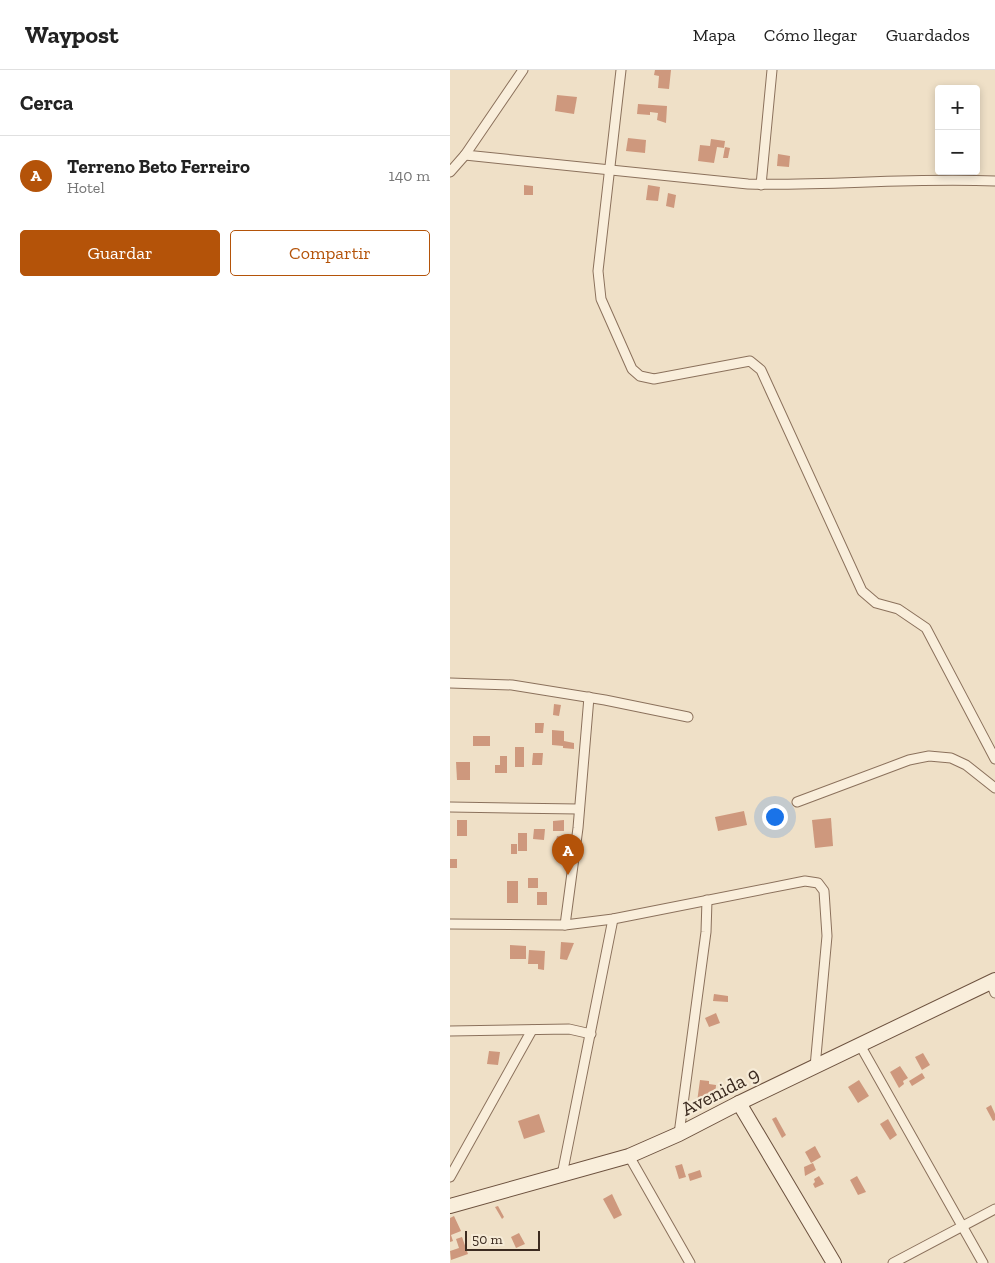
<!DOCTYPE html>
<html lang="es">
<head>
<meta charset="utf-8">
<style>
	:root { --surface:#fff; --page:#f6f6f6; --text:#222; --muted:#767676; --line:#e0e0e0; --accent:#b45309 }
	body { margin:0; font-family:"Zilla Slab",serif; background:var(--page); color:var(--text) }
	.controls { position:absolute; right:15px; top:15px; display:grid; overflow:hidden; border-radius:5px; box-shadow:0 2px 8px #0003 }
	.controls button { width:45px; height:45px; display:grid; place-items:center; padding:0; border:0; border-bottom:1px solid var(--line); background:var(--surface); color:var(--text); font:25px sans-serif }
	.scale { position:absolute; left:15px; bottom:12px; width:75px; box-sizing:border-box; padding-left:5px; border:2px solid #3c2b20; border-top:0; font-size:14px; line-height:18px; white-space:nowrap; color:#3c2b20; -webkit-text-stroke:4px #f6ebd7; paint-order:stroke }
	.you { position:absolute; left:324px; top:746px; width:18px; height:18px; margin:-12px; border:4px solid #fff; border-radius:50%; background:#1a73e8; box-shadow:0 0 0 8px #1a73e833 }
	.badge { display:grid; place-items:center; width:32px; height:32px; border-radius:50%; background:var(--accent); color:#fff; font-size:16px; font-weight:700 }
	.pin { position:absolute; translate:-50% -41px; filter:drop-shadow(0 1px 2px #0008) }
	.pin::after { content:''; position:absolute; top:26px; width:18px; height:15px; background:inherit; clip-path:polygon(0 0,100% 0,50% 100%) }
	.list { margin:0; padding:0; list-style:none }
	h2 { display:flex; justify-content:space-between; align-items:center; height:65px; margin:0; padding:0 20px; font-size:21px }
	h2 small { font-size:16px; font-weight:400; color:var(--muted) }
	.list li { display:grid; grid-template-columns:32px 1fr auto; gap:15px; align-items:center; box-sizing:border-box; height:80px; padding:0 20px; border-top:1px solid var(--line) }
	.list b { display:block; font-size:19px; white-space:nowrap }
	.list p { margin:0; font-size:16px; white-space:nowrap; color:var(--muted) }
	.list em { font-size:16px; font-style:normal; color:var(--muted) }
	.actions { display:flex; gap:10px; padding:15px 20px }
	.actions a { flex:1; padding:11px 0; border:1px solid var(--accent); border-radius:5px; text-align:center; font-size:18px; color:var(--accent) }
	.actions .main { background:var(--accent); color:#fff }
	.map { position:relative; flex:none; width:545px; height:1193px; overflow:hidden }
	header { display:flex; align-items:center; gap:30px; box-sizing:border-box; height:70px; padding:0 25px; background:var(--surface); border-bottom:1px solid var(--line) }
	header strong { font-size:24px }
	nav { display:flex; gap:28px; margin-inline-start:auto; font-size:18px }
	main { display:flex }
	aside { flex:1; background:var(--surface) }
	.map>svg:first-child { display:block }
</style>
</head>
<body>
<header>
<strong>Waypost</strong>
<nav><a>Mapa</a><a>Cómo llegar</a><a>Guardados</a></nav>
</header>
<main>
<aside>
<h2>Cerca<small></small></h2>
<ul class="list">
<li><span class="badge">A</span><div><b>Terreno Beto Ferreiro</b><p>Hotel</p></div><em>140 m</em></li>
</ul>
<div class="actions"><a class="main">Guardar</a><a>Compartir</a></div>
</aside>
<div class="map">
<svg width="545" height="1193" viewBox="0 0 545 1193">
	<rect width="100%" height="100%" fill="#efe0c7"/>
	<g fill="#ce987d">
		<path d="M205,0H221L219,19L208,18L209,6L204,5Z"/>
		<path d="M107,25L127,27L124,44L105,41Z"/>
		<path d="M188,34L217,36L216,53L207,50L208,43L200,42V45L187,44Z"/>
		<path d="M178,68L196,70L195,83L176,81Z"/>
		<path d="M261,69L275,71L274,78L267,77L264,93L248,91L250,75L260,76Z"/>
		<path d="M275,77L280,78L278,88H273Z"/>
		<path d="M328,84L340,86L339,97L327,96Z"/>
		<path d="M74,115L83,116V125H74Z"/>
		<path d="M198,115L210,117L208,131L196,130Z"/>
		<path d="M218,123L226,125L224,138L216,136Z"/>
		<path d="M104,634L111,635L109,646L103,645Z"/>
		<path d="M85,653H94L93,663H85Z"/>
		<path d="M102,660L114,661V671L124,673V679L113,678V676L102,675Z"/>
		<rect x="23" y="666" width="17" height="10"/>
		<rect x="65" y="677" width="9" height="20"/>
		<path d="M83,683H93L92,695H82Z"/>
		<path d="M50,686H57V703H45V695H50Z"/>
		<path d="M6,692H20V710H7Z"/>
		<path d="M294,741L297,755L268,761L265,747Z"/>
		<path d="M381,748L383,776L365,778L362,750Z"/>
		<rect x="7" y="750" width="10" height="16"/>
		<path d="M114,750V761H103V751Z"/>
		<path d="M84,759H95L94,770L83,769Z"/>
		<rect x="68" y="763" width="9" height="18"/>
		<path d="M107,766L114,767L113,776L105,775Z"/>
		<rect x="61" y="774" width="6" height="10"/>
		<rect x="0" y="789" width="7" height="9"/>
		<rect x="78" y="808" width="10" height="10"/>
		<rect x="57" y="811" width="11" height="22"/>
		<rect x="87" y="822" width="10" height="13"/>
		<path d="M111,872L124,873L117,890L110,889Z"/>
		<path d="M60,875L76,876V889H60Z"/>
		<path d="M79,880L95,881L94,900L88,899V894H78Z"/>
		<path d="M264,924L278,926V932L263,931Z"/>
		<path d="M266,943L270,953L259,957L255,948Z"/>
		<path d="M39,981L50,982L48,995L37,994Z"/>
		<path d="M473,983L480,995L472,1000L465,987Z"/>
		<path d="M450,996L458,1008L453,1011L454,1014L449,1018L440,1002Z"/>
		<path d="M472,1003L475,1008L462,1016L459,1011Z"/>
		<path d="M250,1010L259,1011V1014L266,1015L265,1028L258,1027L257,1033L247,1032Z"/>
		<path d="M409,1010L419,1026L408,1033L398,1017Z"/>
		<path d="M541,1035L545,1044V1050L543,1051L536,1038Z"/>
		<path d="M89,1044L95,1062L74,1069L68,1051Z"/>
		<path d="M326,1047L336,1065L332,1068L322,1049Z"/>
		<path d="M438,1049L447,1065L440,1070L430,1054Z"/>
		<path d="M365,1076L371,1087L361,1093L355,1082Z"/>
		<path d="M363,1093L366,1100L355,1106L354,1097Z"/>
		<path d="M232,1094L236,1107L229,1109L225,1096Z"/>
		<path d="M250,1100L252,1107L240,1111L238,1104Z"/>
		<path d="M369,1106L374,1114L365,1118L363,1114L365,1112L364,1109Z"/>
		<path d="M407,1106L416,1122L408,1125L400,1110Z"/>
		<path d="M162,1124L172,1145L164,1149L153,1129Z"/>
		<path d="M48,1136L54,1147L52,1149L45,1137Z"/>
		<path d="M4,1146L11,1161L1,1165L3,1171L0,1172V1148Z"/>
		<path d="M69,1163L75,1174L66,1178L61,1167Z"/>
		<path d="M12,1167L18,1184L1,1190L0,1181L9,1178L6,1169Z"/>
	</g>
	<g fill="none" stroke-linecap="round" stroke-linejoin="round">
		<g stroke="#8b715c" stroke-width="11">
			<g id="minor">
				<path d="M171,0L148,201L151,229L182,299L190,306L204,309L300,291L311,300L412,521L426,533L448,539L476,558L545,689"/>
				<path d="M15,85L298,114C380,116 463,107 545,111"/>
				<path d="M0,102L15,85L73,0"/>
				<path d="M311,115L322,0"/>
				<path d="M0,613L62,615L155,630L238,647"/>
				<path d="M347,732L459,690L479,686L501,688L516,695L545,718"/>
				<path d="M0,737L128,739"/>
				<path d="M0,854L115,855L163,849L355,811L368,813L374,821L377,866L365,997"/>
				<path d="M115,855L128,758L139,627"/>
				<path d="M541,913L545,923"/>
				<path d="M0,961L119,959L141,964"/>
				<path d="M410,975L533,1193"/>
				<path d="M229,1064L256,862L257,830"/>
				<path d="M179,1086L240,1193"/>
				<path d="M112,1105L163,849"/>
				<path d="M0,1107L82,960"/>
				<path d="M443,1193L545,1139"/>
			</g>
		</g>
		<g stroke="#6d523f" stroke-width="16">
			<g id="secondary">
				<path d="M289,1033L384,1193"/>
				<path d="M0,1136L179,1086L229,1064L289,1033L545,910"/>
			</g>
		</g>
		<use href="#minor" stroke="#f9eedb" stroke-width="9"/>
		<use href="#secondary" stroke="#f9eedb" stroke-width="14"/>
	</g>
	<g text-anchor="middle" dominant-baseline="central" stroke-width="4.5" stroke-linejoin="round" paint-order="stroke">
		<g font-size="20" fill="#3c2b20" stroke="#f6ebd7">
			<text transform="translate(270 1021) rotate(-27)">Avenida 9</text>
		</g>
	</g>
</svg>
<div class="controls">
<button>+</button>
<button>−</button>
</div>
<div class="scale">50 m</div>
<div class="you"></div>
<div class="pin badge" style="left:118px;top:805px">A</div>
</div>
</main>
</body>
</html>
